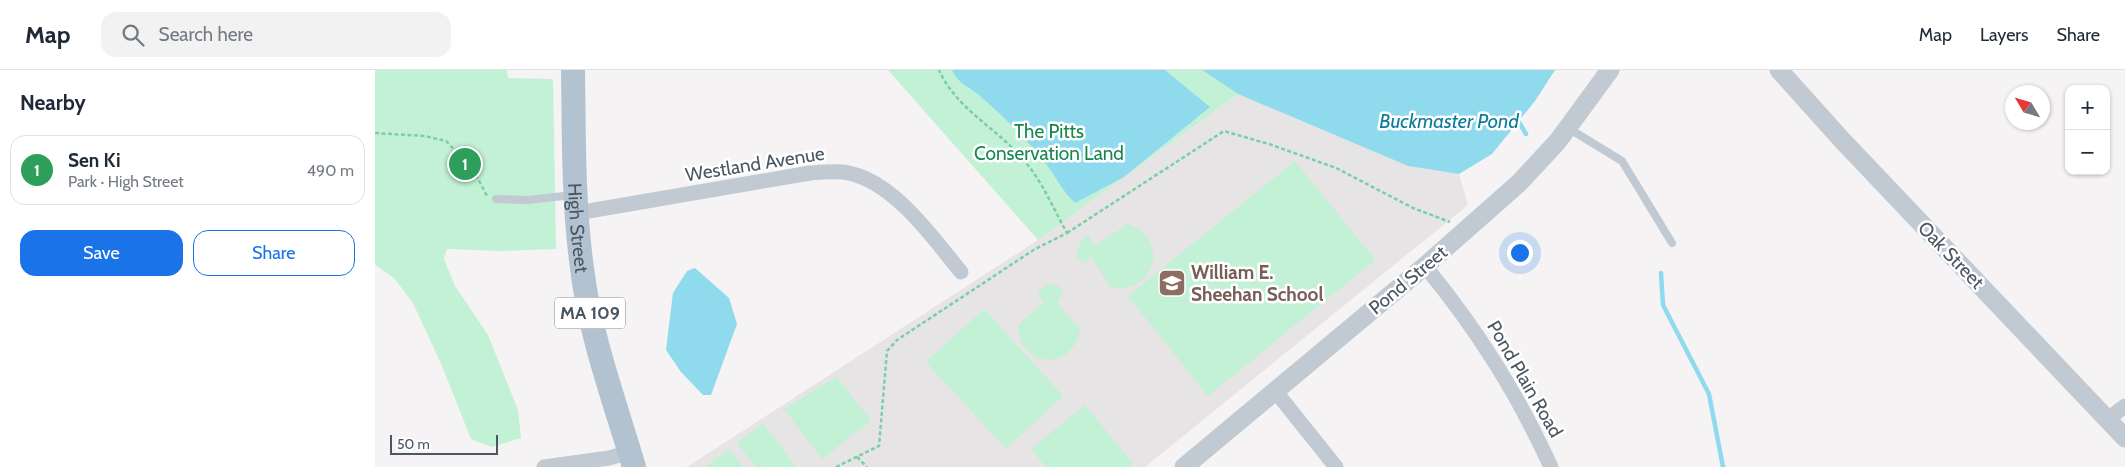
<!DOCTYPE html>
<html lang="en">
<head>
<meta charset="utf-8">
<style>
	:root { --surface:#fff; --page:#f2f2f3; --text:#1f2937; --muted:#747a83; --line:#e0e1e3; --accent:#1a73e8 }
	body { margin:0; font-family:Cabin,sans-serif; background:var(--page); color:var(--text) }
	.controls { position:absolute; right:15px; top:15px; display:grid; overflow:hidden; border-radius:10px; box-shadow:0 1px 4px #0004 }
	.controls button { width:45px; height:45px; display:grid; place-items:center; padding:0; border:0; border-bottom:1px solid var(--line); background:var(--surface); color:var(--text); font:25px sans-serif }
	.compass { position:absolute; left:1630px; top:15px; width:45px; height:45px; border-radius:50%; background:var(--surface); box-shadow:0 1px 4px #0004; rotate:308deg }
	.scale { position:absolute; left:15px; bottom:12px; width:108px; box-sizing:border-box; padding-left:5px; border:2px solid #4a5661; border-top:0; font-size:14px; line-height:18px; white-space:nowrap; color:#4a5661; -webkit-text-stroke:4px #fff; paint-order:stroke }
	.you { position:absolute; left:1144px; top:182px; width:18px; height:18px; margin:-12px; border:4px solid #fff; border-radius:50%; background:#1a73e8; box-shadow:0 0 0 8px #1a73e833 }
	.badge { display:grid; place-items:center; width:32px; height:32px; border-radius:50%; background:var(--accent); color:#fff; font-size:16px; font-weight:700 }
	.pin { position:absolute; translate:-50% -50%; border:2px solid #fff; box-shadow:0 1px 5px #0006 }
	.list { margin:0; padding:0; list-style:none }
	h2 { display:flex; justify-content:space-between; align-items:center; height:65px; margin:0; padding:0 20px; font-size:21px }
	h2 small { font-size:16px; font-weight:400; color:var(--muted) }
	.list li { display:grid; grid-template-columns:32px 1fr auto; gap:15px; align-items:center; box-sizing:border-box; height:70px; margin:0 10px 10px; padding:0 10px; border:1px solid var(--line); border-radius:15px }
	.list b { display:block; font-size:19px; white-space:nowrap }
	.list p { margin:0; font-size:16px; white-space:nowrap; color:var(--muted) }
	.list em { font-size:16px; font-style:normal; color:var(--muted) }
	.actions { display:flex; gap:10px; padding:15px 20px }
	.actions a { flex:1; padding:11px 0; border:1px solid var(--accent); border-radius:15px; text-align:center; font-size:18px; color:var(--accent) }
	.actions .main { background:var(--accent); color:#fff }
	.icon { flex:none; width:28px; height:28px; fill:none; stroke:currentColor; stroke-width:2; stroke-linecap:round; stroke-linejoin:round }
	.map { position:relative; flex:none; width:1750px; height:397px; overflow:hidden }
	header { display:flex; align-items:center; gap:30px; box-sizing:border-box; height:70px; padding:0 25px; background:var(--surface); border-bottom:1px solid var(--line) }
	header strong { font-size:24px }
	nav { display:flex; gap:28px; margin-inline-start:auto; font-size:18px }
	.search { width:350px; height:45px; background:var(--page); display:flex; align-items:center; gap:12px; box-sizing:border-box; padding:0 18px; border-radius:15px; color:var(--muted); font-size:19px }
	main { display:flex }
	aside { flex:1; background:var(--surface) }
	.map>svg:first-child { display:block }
</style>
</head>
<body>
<header>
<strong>Map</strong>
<div class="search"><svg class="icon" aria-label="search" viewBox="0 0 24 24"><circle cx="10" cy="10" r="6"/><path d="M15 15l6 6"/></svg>Search here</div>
<nav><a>Map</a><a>Layers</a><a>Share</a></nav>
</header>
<main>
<aside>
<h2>Nearby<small></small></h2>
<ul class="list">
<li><span class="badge" style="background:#2e9e5b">1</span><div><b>Sen Ki</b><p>Park · High Street</p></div><em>490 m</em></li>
</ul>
<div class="actions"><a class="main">Save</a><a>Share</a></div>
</aside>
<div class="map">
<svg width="1750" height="397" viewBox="0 0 1750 397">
	<rect width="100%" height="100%" fill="#f5f3f3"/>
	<path fill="#e6e4e5" d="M863,24L1033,96L1084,104L1093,135L770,397H312L663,170Z"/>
	<g fill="#c3f1d5">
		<path d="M0,0H132L133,8L178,9L181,179L126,181L72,179L69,189L80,216L113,265L143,340L146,368L117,377L96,369L67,296L38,233L19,208L0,195Z"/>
		<path d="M513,0H827L863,24L663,170Z"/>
		<path d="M920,91L1000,190L833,326L753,226Z"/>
		<path d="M753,154C796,169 780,226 735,217L717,187L707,193L701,185L707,169L713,165L720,176Z"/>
		<path d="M672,214L682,215L688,222L682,233L705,259C698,302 643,299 643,255L669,232L662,223Z"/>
		<path d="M609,239L688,326L631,379L551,292Z"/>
		<path d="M461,307L496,350L447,389L409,339Z"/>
		<path d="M710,335L758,394L754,397H671L656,379Z"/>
		<path d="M388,353L421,397H381L362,373Z"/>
		<path d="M355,379L368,397H330Z"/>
	</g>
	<g fill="#90daee">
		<path d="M577,0H790L835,37L749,107L700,133C687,121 681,106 670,93C651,68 628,46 605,26C593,15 585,16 577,0Z"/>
		<path d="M827,0H1180L1160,31L1117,84L1084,104L1033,96L863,24Z"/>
		<path d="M320,198L354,228L362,254L336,325H328L306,302L291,280L298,223L312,201Z"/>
	</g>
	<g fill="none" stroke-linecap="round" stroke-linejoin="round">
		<g stroke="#90daee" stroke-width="4.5">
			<path d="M1141,47L1151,64"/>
			<path d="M1286,203L1288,235L1334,324L1348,397"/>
		</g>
		<g stroke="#7ad0a6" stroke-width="2.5" stroke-dasharray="4 2.5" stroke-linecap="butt">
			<path d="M0,63L50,66L71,71L98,99L112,126"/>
			<path d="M692,163L849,61L897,75L961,98L1038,138L1075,152"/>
			<path d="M482,387L492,397"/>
			<path d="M461,397L504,376L512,281L522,270L660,179L692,163C679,140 669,115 652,94C626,60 582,41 564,0"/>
		</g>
		<g stroke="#c1cad2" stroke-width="8">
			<path d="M1193,58L1247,91L1297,173"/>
			<path d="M121,129L153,130L198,125"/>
		</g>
		<g stroke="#c1cad2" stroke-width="15">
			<path d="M202,143L435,103C450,102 467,100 481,105C523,118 559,169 586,202"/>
			<path d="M1050,196C1103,261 1141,321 1176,397"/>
			<path d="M901,322L961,397"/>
			<path d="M1733,349L1750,336"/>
			<path d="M169,397L234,388L255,382"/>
		</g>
		<g stroke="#c1cad2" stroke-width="19">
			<path d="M1404,0L1466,69L1750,368"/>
			<path d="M809,397L1050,196L1145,112L1183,71L1235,0"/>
		</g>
		<path stroke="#b3c2d1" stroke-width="24" id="s1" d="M198,0C199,66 198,133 207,198C215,266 240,332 259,397"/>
	</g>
	<defs>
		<g id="school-square" transform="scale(1.4375)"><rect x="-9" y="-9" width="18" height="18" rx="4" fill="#8d6e63" stroke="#fff"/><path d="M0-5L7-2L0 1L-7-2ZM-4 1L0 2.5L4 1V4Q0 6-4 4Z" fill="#fff"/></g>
	</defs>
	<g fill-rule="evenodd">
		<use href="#school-square" x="797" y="213"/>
	</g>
	<g text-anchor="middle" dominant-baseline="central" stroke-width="5" stroke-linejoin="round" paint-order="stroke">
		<rect fill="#fff" stroke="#808990" stroke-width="1" x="180" y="227.5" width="70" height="31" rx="4"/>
		<g font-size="18" font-weight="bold" fill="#4a5661">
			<text x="215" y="243">MA 109</text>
		</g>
		<g font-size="19" fill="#17864f" stroke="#fff">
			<text x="674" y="61">The Pitts<tspan x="674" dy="22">Conservation Land</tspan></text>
		</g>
		<g font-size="19" fill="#4a5661" stroke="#fff">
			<text transform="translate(380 94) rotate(-9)">Westland Avenue</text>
			<text stroke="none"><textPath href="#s1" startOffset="158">High Street</textPath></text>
			<text transform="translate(1576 185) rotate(46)">Oak Street</text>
			<text transform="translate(1033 210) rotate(-40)">Pond Street</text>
			<text transform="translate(1150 309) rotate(60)">Pond Plain Road</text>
		</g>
		<g font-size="19" font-weight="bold" fill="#785e54" stroke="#fff" text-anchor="start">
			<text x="816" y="202">William E.<tspan x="816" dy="22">Sheehan School</tspan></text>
		</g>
		<g font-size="20" font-style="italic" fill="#0c7c9b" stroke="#fff">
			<text x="1074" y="51">Buckmaster Pond</text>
		</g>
	</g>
</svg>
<div class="controls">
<button>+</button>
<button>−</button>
</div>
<svg class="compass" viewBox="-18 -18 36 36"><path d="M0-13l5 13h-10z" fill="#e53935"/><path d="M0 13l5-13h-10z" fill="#747a83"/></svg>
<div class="scale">50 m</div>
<div class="you"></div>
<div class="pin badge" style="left:90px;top:94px;background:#2e9e5b">1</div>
</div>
</main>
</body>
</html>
